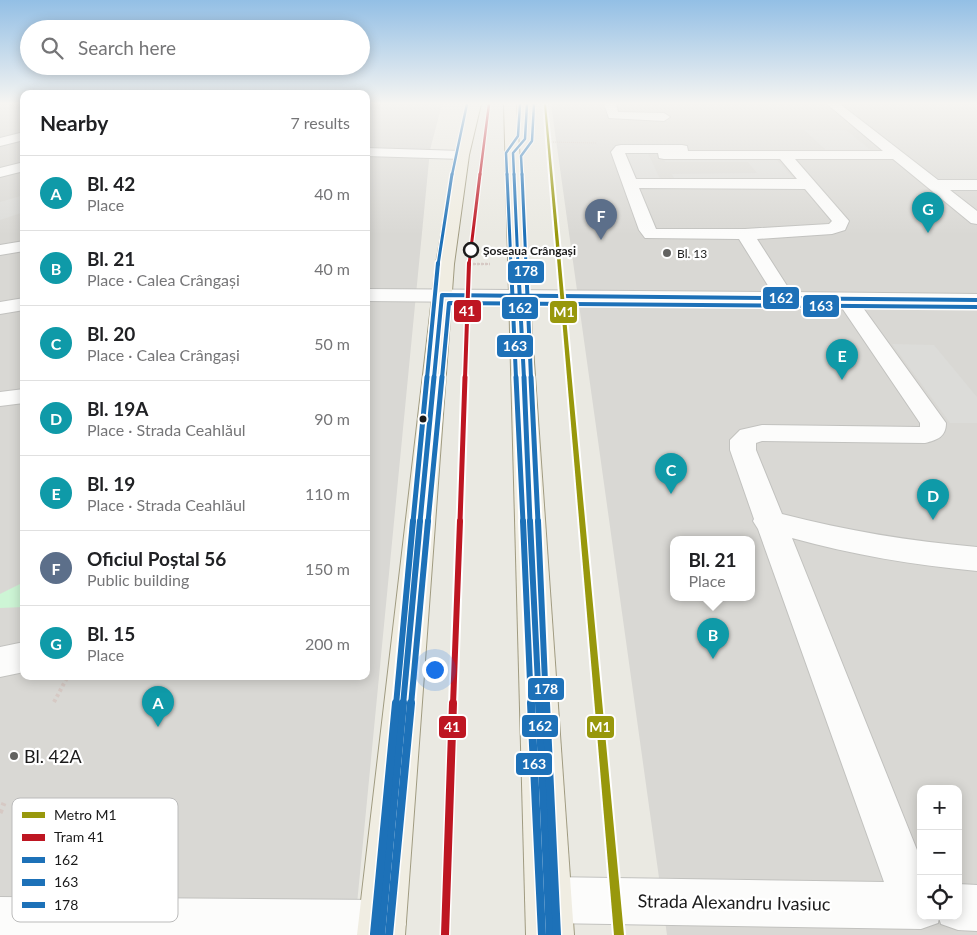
<!DOCTYPE html>
<html lang="en">
<head>
<meta charset="utf-8">
<style>
	:root { --surface:#fff; --page:#f2f2f2; --text:#202124; --muted:#757577; --line:#e0e0e0; --accent:#636361 }
	body { margin:0; font-family:Lato,sans-serif; background:var(--page); color:var(--text) }
	.controls { position:absolute; right:15px; bottom:15px; display:grid; overflow:hidden; border-radius:10px; box-shadow:0 2px 12px #0003 }
	.controls button { width:45px; height:45px; display:grid; place-items:center; padding:0; border:0; border-bottom:1px solid var(--line); background:var(--surface); color:var(--text); font:25px sans-serif }
	.you { position:absolute; left:434px; top:669px; width:18px; height:18px; margin:-12px; border:4px solid #fff; border-radius:50%; background:#1a73e8; box-shadow:0 0 0 8px #1a73e833 }
	.badge { display:grid; place-items:center; width:32px; height:32px; border-radius:50%; background:var(--accent); color:#fff; font-size:16px; font-weight:700 }
	.pin { position:absolute; translate:-50% -41px; filter:drop-shadow(0 1px 2px #0008) }
	.pin::after { content:''; position:absolute; top:26px; width:18px; height:15px; background:inherit; clip-path:polygon(0 0,100% 0,50% 100%) }
	.popup { position:absolute; left:670px; top:536px; width:85px; height:65px; box-sizing:border-box; display:grid; place-content:center; border-radius:10px; background:var(--surface); filter:drop-shadow(0 1px 4px #0005); font-size:16px; white-space:nowrap; color:var(--muted) }
	.popup b { font-size:19px; color:var(--text) }
	.popup::after { content:''; position:absolute; left:50%; top:100%; margin-left:-10px; border:10px solid transparent; border-top-color:var(--surface) }
	.list { margin:0; padding:0; list-style:none }
	h2 { display:flex; justify-content:space-between; align-items:center; height:65px; margin:0; padding:0 20px; font-size:21px }
	h2 small { font-size:16px; font-weight:400; color:var(--muted) }
	.list li { display:grid; grid-template-columns:32px 1fr auto; gap:15px; align-items:center; box-sizing:border-box; height:75px; padding:0 20px; border-top:1px solid var(--line) }
	.list b { display:block; font-size:19px; white-space:nowrap }
	.list p { margin:0; font-size:16px; white-space:nowrap; color:var(--muted) }
	.list em { font-size:16px; font-style:normal; color:var(--muted) }
	.icon { flex:none; width:28px; height:28px; fill:none; stroke:currentColor; stroke-width:2; stroke-linecap:round; stroke-linejoin:round }
	.map { position:relative; flex:none; width:977px; height:935px; overflow:hidden }
	.search { position:absolute; background:var(--surface); box-shadow:0 2px 12px #0003; left:20px; top:20px; width:350px; height:55px; display:flex; align-items:center; gap:12px; box-sizing:border-box; padding:0 18px; border-radius:28px; color:var(--muted); font-size:19px }
	.panel { position:absolute; background:var(--surface); box-shadow:0 2px 12px #0003; left:20px; top:90px; width:350px; height:590px; border-radius:10px }
	.map>svg:first-child { display:block }
</style>
</head>
<body>
<div class="map">
<svg width="977" height="935" viewBox="0 0 977 935">
	<rect width="100%" height="100%" fill="#eae9e2"/>
	<g fill="#d9d8d4" fill-rule="evenodd">
		<path d="M0,104H24V676H366V104H442L430,150L354,935H0Z"/>
		<path d="M551,104H977V935H667ZM674,540H752V598H674ZM921,789H958V916H921Z"/>
	</g>
	<path fill="#cdf5d5" d="M24,582V607L0,608V594Z"/>
	<g fill="#dcdcd9">
		<path d="M804,130H846L873,152H828Z"/>
		<path d="M621,149H646L662,183H629Z"/>
		<path d="M663,157H774L795,180H675L672,174L757,173L748,162H665Z"/>
		<path d="M24,195V212L0,220V202Z"/>
		<path d="M892,344L934,345L977,397V423H950Z"/>
	</g>
	<g fill="none" stroke-linecap="round" stroke-linejoin="round">
		<g stroke="#c2c2bf" stroke-width="2">
			<g id="minor">
				<path d="M604,104H616L618,112L664,113L670,117L664,121L609,118Z"/>
				<path d="M827,104H840L938,180H977V190H950L977,211V224L971,223L893,159H795L849,221L845,230L832,234L757,239L791,292L977,294V306L861,305L946,423C946,437 937,440 925,443L762,441L756,443V450L782,514C848,531 909,541 977,547V571C914,565 853,555 792,538L921,860V916H958V884L977,885V931L958,930L941,924L939,918L938,923L921,929L548,923L532,916L525,900L532,884L548,877L884,882L758,529L753,521L754,519L730,450V440L740,430L762,425L920,427V423L840,305L366,301V289L772,292L739,239L645,238L639,230L611,152L616,146L621,145H682L687,146L688,151H883ZM625,153H658L659,158L664,159H780L797,179H636ZM639,188L805,189L832,221L829,224L745,229H656Z"/>
				<path d="M24,132V140L0,146V138Z"/>
				<path d="M366,148L462,151L469,155L462,159L366,156Z"/>
				<path d="M24,162V171L0,177V168Z"/>
				<path d="M24,241V251L0,255V245Z"/>
				<path d="M24,298V310L0,314V302Z"/>
				<path d="M24,389V403L0,406V392Z"/>
				<path d="M24,642V672L0,677V647Z"/>
				<path d="M0,897L382,900L399,907L406,924L401,935H0Z"/>
			</g>
		</g>
		<g stroke="#a09b80" stroke-width="2">
			<g id="major">
				<path d="M469,104H481L469,155L454,264L405,935H357L436,264L455,155Z"/>
				<path d="M504,104H516L574,935H526Z"/>
			</g>
		</g>
		<path stroke="#d6c9c4" stroke-width="1" stroke-dasharray="1 1" stroke-linecap="butt" d="M549,142L596,143"/>
		<path stroke="#d6c9c4" stroke-width="2" stroke-dasharray="1 1" stroke-linecap="butt" d="M473,264H490"/>
		<path stroke="#d6c9c4" stroke-width="2.5" stroke-dasharray="2 2" stroke-linecap="butt" d="M473,264H490"/>
		<path stroke="#d6c9c4" stroke-width="4" stroke-dasharray="3 3" stroke-linecap="butt" d="M54,702L68,676"/>
		<path stroke="#d6c9c4" stroke-width="5" stroke-dasharray="4 4" stroke-linecap="butt" d="M0,813L4,803"/>
		<use href="#minor" fill="#fcfcfb" fill-rule="evenodd"/>
		<use href="#major" fill="#f0ede2" fill-rule="evenodd"/>
		<g stroke="#fff" stroke-width="4.5">
			<path id="bus-1-far5" d="M514,175L513,153L525,139L527,104"/>
		</g>
		<g stroke="#fff" stroke-width="5.5">
			<path id="bus-1-far4" d="M514,174L518,265"/>
		</g>
		<g stroke="#fff" stroke-width="7">
			<g id="bus-1-far3">
				<path d="M518,263L524,378"/>
				<path d="M434,378L442,295L977,300"/>
			</g>
		</g>
		<g stroke="#fff" stroke-width="9">
			<g id="bus-1-far2">
				<path d="M524,377L530,522"/>
				<path d="M420,522L434,377"/>
			</g>
		</g>
		<g stroke="#fff" stroke-width="10">
			<g id="bus-1-far1">
				<path d="M530,521L539,705"/>
				<path d="M403,705L420,521"/>
			</g>
		</g>
		<g stroke="#fff" stroke-width="11">
			<g id="bus-1">
				<path d="M539,703L550,935"/>
				<path d="M381,935L403,703"/>
			</g>
		</g>
		<g stroke="#fff" stroke-width="4.5">
			<path id="bus-2-far5" d="M507,175L506,153L518,136L520,104"/>
		</g>
		<g stroke="#fff" stroke-width="5.5">
			<path id="bus-2-far4" d="M507,174L511,265"/>
		</g>
		<g stroke="#fff" stroke-width="7">
			<g id="bus-2-far3">
				<path d="M511,263L516,378"/>
				<path d="M442,378L449,303L977,307"/>
			</g>
		</g>
		<g stroke="#fff" stroke-width="9">
			<g id="bus-2-far2">
				<path d="M516,377L523,522"/>
				<path d="M428,522L442,377"/>
			</g>
		</g>
		<g stroke="#fff" stroke-width="10">
			<g id="bus-2-far1">
				<path d="M523,521L531,705"/>
				<path d="M411,705L428,521"/>
			</g>
		</g>
		<g stroke="#fff" stroke-width="11">
			<g id="bus-2">
				<path d="M531,703L542,935"/>
				<path d="M389,935L411,703"/>
			</g>
		</g>
		<g stroke="#fff" stroke-width="4.5">
			<g id="bus-3-far5">
				<path d="M452,175L467,104"/>
				<path d="M522,175L521,156L532,141L534,104"/>
			</g>
		</g>
		<g stroke="#fff" stroke-width="5.5">
			<g id="bus-3-far4">
				<path d="M522,174L526,265"/>
				<path d="M438,265L452,174"/>
			</g>
		</g>
		<g stroke="#fff" stroke-width="7">
			<g id="bus-3-far3">
				<path d="M526,263L531,378"/>
				<path d="M427,378L438,263"/>
			</g>
		</g>
		<g stroke="#fff" stroke-width="9">
			<g id="bus-3-far2">
				<path d="M531,377L538,522"/>
				<path d="M413,522L427,377"/>
			</g>
		</g>
		<g stroke="#fff" stroke-width="10">
			<g id="bus-3-far1">
				<path d="M538,521L546,705"/>
				<path d="M396,705L413,521"/>
			</g>
		</g>
		<g stroke="#fff" stroke-width="11">
			<g id="bus-3">
				<path d="M546,703L557,935"/>
				<path d="M374,934L396,703"/>
			</g>
		</g>
		<use href="#bus-1-far5" stroke="#1d71b8" stroke-width="2.5"/>
		<use href="#bus-1-far4" stroke="#1d71b8" stroke-width="3"/>
		<use href="#bus-1-far3" stroke="#1d71b8" stroke-width="4"/>
		<use href="#bus-1-far2" stroke="#1d71b8" stroke-width="5"/>
		<use href="#bus-1-far1" stroke="#1d71b8" stroke-width="6"/>
		<use href="#bus-1" stroke="#1d71b8" stroke-width="8"/>
		<use href="#bus-2-far5" stroke="#1d71b8" stroke-width="2.5"/>
		<use href="#bus-2-far4" stroke="#1d71b8" stroke-width="3"/>
		<use href="#bus-2-far3" stroke="#1d71b8" stroke-width="4"/>
		<use href="#bus-2-far2" stroke="#1d71b8" stroke-width="5"/>
		<use href="#bus-2-far1" stroke="#1d71b8" stroke-width="6"/>
		<use href="#bus-2" stroke="#1d71b8" stroke-width="8"/>
		<use href="#bus-3-far5" stroke="#1d71b8" stroke-width="2.5"/>
		<use href="#bus-3-far4" stroke="#1d71b8" stroke-width="3"/>
		<use href="#bus-3-far3" stroke="#1d71b8" stroke-width="4"/>
		<use href="#bus-3-far2" stroke="#1d71b8" stroke-width="5"/>
		<use href="#bus-3-far1" stroke="#1d71b8" stroke-width="6"/>
		<use href="#bus-3" stroke="#1d71b8" stroke-width="8"/>
		<g stroke="#fff" stroke-width="4.5">
			<path id="tram-1-far5" d="M480,175L489,104"/>
		</g>
		<g stroke="#fff" stroke-width="5.5">
			<path id="tram-1-far4" d="M469,265L480,174"/>
		</g>
		<g stroke="#fff" stroke-width="7">
			<path id="tram-1-far3" d="M465,378L469,263"/>
		</g>
		<g stroke="#fff" stroke-width="9">
			<path id="tram-1-far2" d="M460,522L465,377"/>
		</g>
		<g stroke="#fff" stroke-width="10">
			<path id="tram-1-far1" d="M453,705L460,521"/>
		</g>
		<g stroke="#fff" stroke-width="11">
			<path id="tram-1" d="M445,935L453,703"/>
		</g>
		<use href="#tram-1-far5" stroke="#be1622" stroke-width="2.5"/>
		<use href="#tram-1-far4" stroke="#be1622" stroke-width="3"/>
		<use href="#tram-1-far3" stroke="#be1622" stroke-width="4"/>
		<use href="#tram-1-far2" stroke="#be1622" stroke-width="5"/>
		<use href="#tram-1-far1" stroke="#be1622" stroke-width="6"/>
		<use href="#tram-1" stroke="#be1622" stroke-width="8"/>
		<g stroke="#fff" stroke-width="4">
			<path id="metro-1" d="M544,104H546L624,935H614Z"/>
		</g>
		<use href="#metro-1" fill="#98980c" fill-rule="evenodd"/>
	</g>
	<linearGradient id="sky" x2="0" y2="1"><stop stop-color="#93bfe5"/><stop offset="0.44" stop-color="#f6f5f2"/><stop offset="1" stop-color="#f6f5f2" stop-opacity="0"/></linearGradient>
	<rect width="977" height="235" fill="url(#sky)"/>
	<circle fill="#fff" stroke="#1b1b1b" stroke-width="2.5" cx="471" cy="250" r="7"/>
	<g fill="#636361" stroke="#fff" stroke-width="2">
		<circle cx="667" cy="253" r="5"/>
		<circle cx="14" cy="756" r="5"/>
	</g>
	<circle fill="#1b1b1b" stroke="#fff" stroke-width="2" cx="423" cy="419" r="4.5"/>
	<g text-anchor="middle" dominant-baseline="central" stroke-width="4.5" stroke-linejoin="round" paint-order="stroke">
		<g font-size="12" font-weight="bold" fill="#1b1b1b" stroke="#fff" text-anchor="start">
			<text x="483" y="250">Șoseaua Crângași</text>
		</g>
		<g font-size="12" fill="#1b1b1b" stroke="#fff" text-anchor="start">
			<text x="677" y="253">Bl. 13</text>
		</g>
		<g font-size="18" fill="#1b1b1b" stroke="#fff" text-anchor="start">
			<text x="24" y="756">Bl. 42A</text>
		</g>
		<g font-size="18" fill="#1b1b1b" stroke="#fff">
			<text transform="translate(734 902) rotate(1)">Strada Alexandru Ivasiuc</text>
		</g>
	</g>
	<rect x="12" y="798" width="166" height="124" rx="8" fill="#fff" stroke="#bbb" stroke-width="1"/>
	<rect x="22" y="812" width="23" height="6" fill="#98980c"/>
	<rect x="22" y="834" width="23" height="7" fill="#be1622"/>
	<rect x="22" y="857" width="23" height="6" fill="#1d71b8"/>
	<rect x="22" y="879" width="23" height="7" fill="#1d71b8"/>
	<rect x="22" y="902" width="23" height="6" fill="#1d71b8"/>
	<g font-size="14" fill="#1b1b1b">
		<text x="54" y="820">Metro M1</text>
		<text x="54" y="842">Tram 41</text>
		<text x="54" y="865">162</text>
		<text x="54" y="887">163</text>
		<text x="54" y="910">178</text>
	</g>
	<g stroke="#fff" stroke-width="2">
		<rect x="507" y="260" width="38" height="24" rx="5" fill="#1d71b8"/>
		<rect x="762" y="286" width="38" height="24" rx="5" fill="#1d71b8"/>
		<rect x="802" y="294" width="38" height="24" rx="5" fill="#1d71b8"/>
		<rect x="501" y="296" width="38" height="24" rx="5" fill="#1d71b8"/>
		<rect x="453" y="299" width="29" height="24" rx="5" fill="#be1622"/>
		<rect x="549" y="300" width="29" height="24" rx="5" fill="#98980c"/>
		<rect x="496" y="334" width="38" height="24" rx="5" fill="#1d71b8"/>
		<rect x="527" y="677" width="38" height="24" rx="5" fill="#1d71b8"/>
		<rect x="521" y="714" width="38" height="24" rx="5" fill="#1d71b8"/>
		<rect x="438" y="715" width="29" height="24" rx="5" fill="#be1622"/>
		<rect x="586" y="715" width="29" height="24" rx="5" fill="#98980c"/>
		<rect x="515" y="752" width="38" height="24" rx="5" fill="#1d71b8"/>
	</g>
	<g font-size="14" text-anchor="middle" font-weight="bold" fill="#fff">
		<text x="526" y="276">178</text>
		<text x="781" y="303">162</text>
		<text x="821" y="311">163</text>
		<text x="520" y="313">162</text>
		<text x="467" y="316">41</text>
		<text x="564" y="317">M1</text>
		<text x="515" y="351">163</text>
		<text x="546" y="694">178</text>
		<text x="540" y="731">162</text>
		<text x="452" y="732">41</text>
		<text x="600" y="732">M1</text>
		<text x="534" y="769">163</text>
	</g>
</svg>
<div class="controls">
<button>+</button>
<button>−</button>
<button><svg class="icon" aria-label="locate" viewBox="0 0 24 24"><circle cx="12" cy="12" r="6"/><path d="M12 2v4M12 18v4M2 12h4M18 12h4"/></svg></button>
</div>
<div class="you"></div>
<div class="pin badge" style="left:158px;top:727px;background:#0f9aa8">A</div>
<div class="pin badge" style="left:713px;top:659px;background:#0f9aa8">B</div>
<div class="popup"><b>Bl. 21</b>Place</div>
<div class="pin badge" style="left:671px;top:494px;background:#0f9aa8">C</div>
<div class="pin badge" style="left:933px;top:520px;background:#0f9aa8">D</div>
<div class="pin badge" style="left:842px;top:380px;background:#0f9aa8">E</div>
<div class="pin badge" style="left:601px;top:240px;background:#5c6f8a">F</div>
<div class="pin badge" style="left:928px;top:233px;background:#0f9aa8">G</div>
<div class="search"><svg class="icon" aria-label="search" viewBox="0 0 24 24"><circle cx="10" cy="10" r="6"/><path d="M15 15l6 6"/></svg>Search here</div>
<section class="panel">
<h2>Nearby<small>7 results</small></h2>
<ul class="list">
<li><span class="badge" style="background:#0f9aa8">A</span><div><b>Bl. 42</b><p>Place</p></div><em>40 m</em></li>
<li><span class="badge" style="background:#0f9aa8">B</span><div><b>Bl. 21</b><p>Place · Calea Crângași</p></div><em>40 m</em></li>
<li><span class="badge" style="background:#0f9aa8">C</span><div><b>Bl. 20</b><p>Place · Calea Crângași</p></div><em>50 m</em></li>
<li><span class="badge" style="background:#0f9aa8">D</span><div><b>Bl. 19A</b><p>Place · Strada Ceahlăul</p></div><em>90 m</em></li>
<li><span class="badge" style="background:#0f9aa8">E</span><div><b>Bl. 19</b><p>Place · Strada Ceahlăul</p></div><em>110 m</em></li>
<li><span class="badge" style="background:#5c6f8a">F</span><div><b>Oficiul Poștal 56</b><p>Public building</p></div><em>150 m</em></li>
<li><span class="badge" style="background:#0f9aa8">G</span><div><b>Bl. 15</b><p>Place</p></div><em>200 m</em></li>
</ul>
</section>
</div>
</body>
</html>
